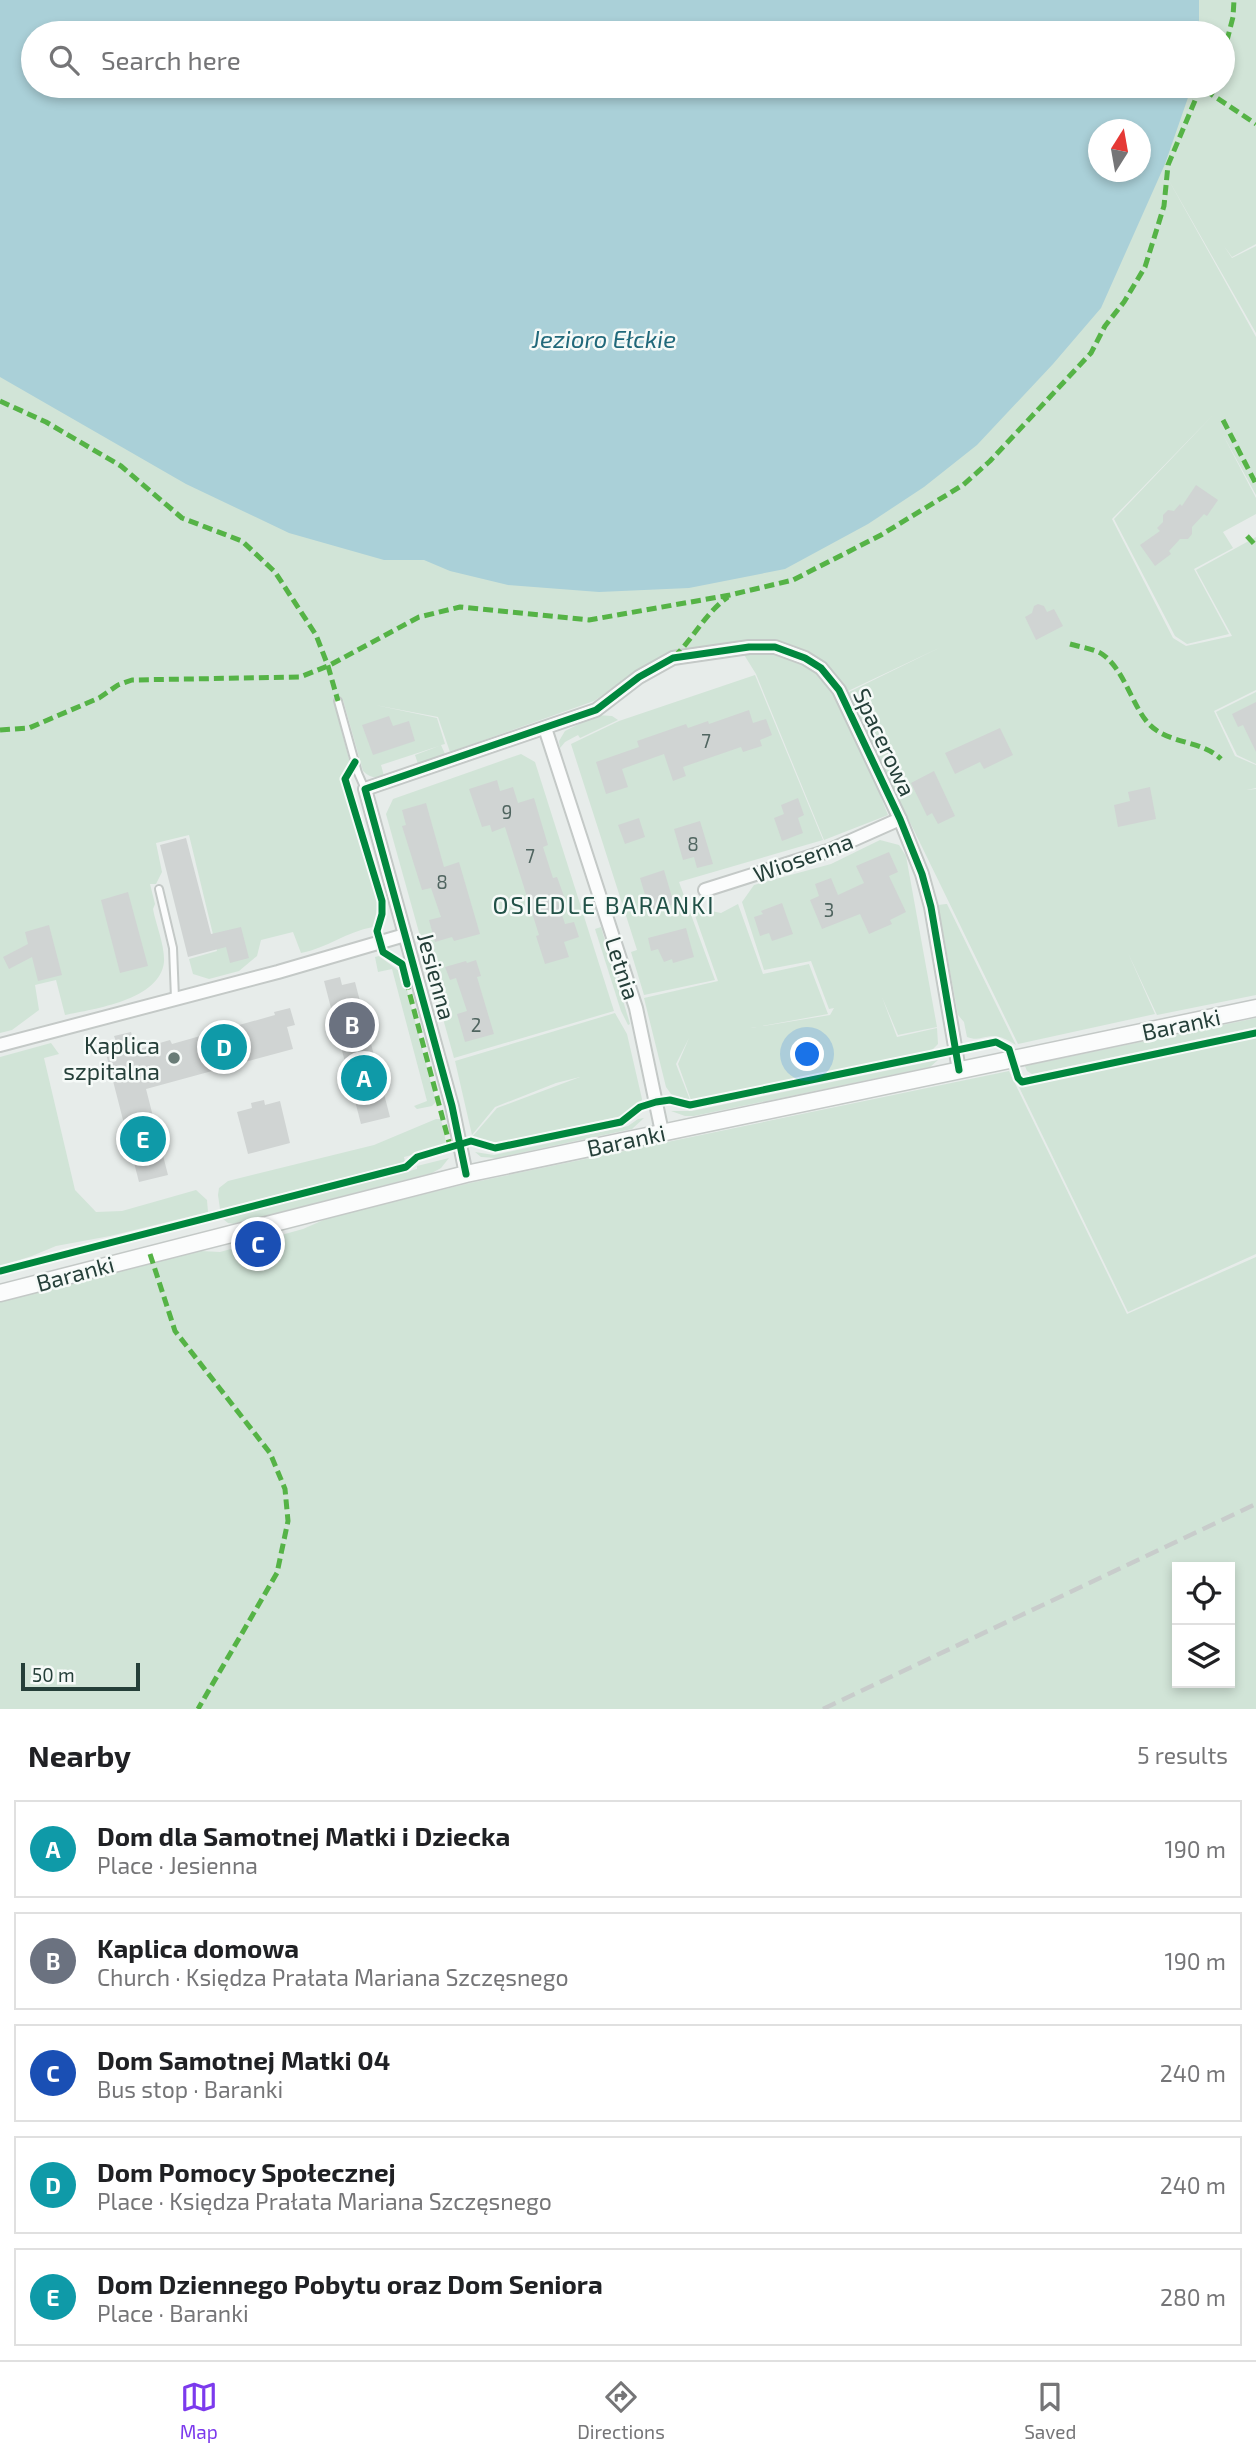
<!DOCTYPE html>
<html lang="en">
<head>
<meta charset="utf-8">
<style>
	:root { --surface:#fff; --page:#f2f2f2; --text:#202124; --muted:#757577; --line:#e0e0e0; --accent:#7c3aed }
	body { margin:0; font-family:"Exo 2",sans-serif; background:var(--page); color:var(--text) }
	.controls { position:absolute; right:21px; bottom:21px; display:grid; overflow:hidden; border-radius:0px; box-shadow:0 4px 10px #0003 }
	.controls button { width:63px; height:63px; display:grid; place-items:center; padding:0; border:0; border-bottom:2px solid var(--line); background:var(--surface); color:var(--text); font:35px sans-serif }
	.compass { position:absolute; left:1088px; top:119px; width:63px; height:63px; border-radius:50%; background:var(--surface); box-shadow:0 4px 10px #0003; rotate:11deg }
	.scale { position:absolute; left:21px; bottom:18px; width:119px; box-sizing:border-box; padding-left:7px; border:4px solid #253f39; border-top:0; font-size:19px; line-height:24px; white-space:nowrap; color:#253f39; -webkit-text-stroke:5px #f6faf8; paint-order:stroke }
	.you { position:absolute; left:808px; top:1055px; width:24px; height:24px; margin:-18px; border:5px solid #fff; border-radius:50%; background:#1a73e8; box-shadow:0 0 0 10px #1a73e833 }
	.badge { display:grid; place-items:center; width:46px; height:46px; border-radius:50%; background:var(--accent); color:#fff; font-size:23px; font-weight:700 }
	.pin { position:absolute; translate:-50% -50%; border:4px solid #fff; box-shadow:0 2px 7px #0006 }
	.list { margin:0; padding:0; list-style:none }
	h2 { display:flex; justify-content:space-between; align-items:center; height:91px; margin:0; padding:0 28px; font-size:30px }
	h2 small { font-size:23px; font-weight:400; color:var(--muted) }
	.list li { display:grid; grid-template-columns:46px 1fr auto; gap:21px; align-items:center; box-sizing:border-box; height:98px; margin:0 14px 14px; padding:0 14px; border:2px solid var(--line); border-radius:0px }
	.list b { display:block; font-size:26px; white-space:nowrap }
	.list p { margin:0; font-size:23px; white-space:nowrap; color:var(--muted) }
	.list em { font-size:23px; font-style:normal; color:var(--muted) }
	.icon { flex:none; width:38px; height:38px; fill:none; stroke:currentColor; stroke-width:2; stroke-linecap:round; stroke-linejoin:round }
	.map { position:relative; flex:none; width:1256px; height:1709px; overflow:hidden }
	.search { position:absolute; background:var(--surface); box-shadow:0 4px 10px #0003; left:21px; right:21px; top:21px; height:77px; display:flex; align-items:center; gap:18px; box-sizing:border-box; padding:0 24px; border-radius:38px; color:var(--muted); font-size:26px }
	.sheet { height:651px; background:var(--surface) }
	nav { display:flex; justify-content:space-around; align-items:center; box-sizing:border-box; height:98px; border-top:2px solid var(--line); background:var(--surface); font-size:19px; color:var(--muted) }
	nav a { display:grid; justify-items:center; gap:4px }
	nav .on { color:var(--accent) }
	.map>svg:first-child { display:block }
</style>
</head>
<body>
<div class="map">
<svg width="1256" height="1709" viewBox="0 0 1256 1709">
	<rect width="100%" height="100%" fill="#e7ecea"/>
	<g fill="#d1e4d7" fill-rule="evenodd">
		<path d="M1135,0H1256V244L1232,257L1224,246L1232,258L1256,246V333L1167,177L1256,337V495L1222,433L1256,498V514L1223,532L1233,548L1194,569L1229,634L1187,644L1175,636L1114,519L1213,415L1112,519L1173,638L1186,646L1232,636L1196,570L1256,537V690L1214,711L1235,756L1256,765V788L1247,790L1256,789V995L1157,1015L1128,953L1155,1014L1018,1044L847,693L941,647L846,692L838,677L810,654L792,645L773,642L668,656L649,663L594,701L450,752L438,717L375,705L437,718L445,744L441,745L445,754L418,764L415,755L439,746L381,765L384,776C375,779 369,777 363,771L343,700L334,702L350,763L341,780L378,906L373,927C346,932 327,948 301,953L293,932L261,940L257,956L239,971L209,979L193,974L189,959L217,951L189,835L156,843L162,872L156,884H150L155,904L153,909C156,925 165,946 164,962C160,1000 94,1009 65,1015L56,980L35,985L39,1010L12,1030L0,1033V301L413,559L424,560L1140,172V130L1163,86H1223V33H1136Z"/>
		<path d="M763,651C777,653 792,655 804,663C844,688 870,771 888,815L824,840L756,674L743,653Z"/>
		<path d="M755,675L823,840L679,882L715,980L644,995L631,952L637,950L571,744L619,721Z"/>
		<path d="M1256,692V764L1237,755L1216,712Z"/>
		<path d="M597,715L612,716L618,720L580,738L578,735L565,742L560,748L559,741L565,731Z"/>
		<path d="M521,754L535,762L614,1011L454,1058L386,814L393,799Z"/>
		<path d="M880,840L899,845L906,856L937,1027L898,1035L882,997L897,1037L937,1028L938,1044L932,1050L691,1100L678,1064L689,1038L676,1064L690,1100L671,1094L666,1087L644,998L718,981L692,907L721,913L738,904L763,974L809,964L828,1014L751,1028L830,1015L834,1008L829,1009L811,961L764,970L742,902L754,885L831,864Z"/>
		<path d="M946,904H947L1016,1045C1008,1040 1001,1036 992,1036C982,1037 977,1041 967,1037L964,1022L958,1015L938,905Z"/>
		<path d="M601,927L630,1024L628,1025L621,1011L595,929Z"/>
		<path d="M379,956L403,974L436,1102L432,1106L417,1109L414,1106L427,1101L392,969L378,972L375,957Z"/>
		<path d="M615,1013L627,1034L642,1099L641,1103L622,1116L495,1143L472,1137L497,1108L580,1077L556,1083L495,1107L472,1135L455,1061Z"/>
		<path d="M1256,1018V1027L1032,1074L1027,1071L1025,1066Z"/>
		<path d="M1256,1037V1254L1128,1312L1019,1087Z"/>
		<path d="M51,1043L59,1054L44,1058L75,1190L96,1212L122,1211L196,1190L207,1200L208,1212L110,1236L56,1246L32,1256L0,1266V1057Z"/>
		<path d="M938,1060L930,1067L694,1116H685L671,1111H692Z"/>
		<path d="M1009,1071L1127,1314L1256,1257V1709H0V1302L201,1251L220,1252L303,1229L328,1218L470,1183ZM1230,1567V1683H1177V1567Z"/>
		<path d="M644,1118L632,1129L496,1158L481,1157L475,1152L494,1155L628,1126L638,1119Z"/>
		<path d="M436,1119H441L446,1142L443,1147L404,1157L405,1162L220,1209L218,1195L219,1188L228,1181L374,1145Z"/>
		<path d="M449,1158L441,1168L432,1173L234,1224L228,1223L223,1219L417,1169V1166Z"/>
	</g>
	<path fill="#aad0d8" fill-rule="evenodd" d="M0,0H1199V33H33V86H1192L1165,164L1101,308L1053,364L977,445L924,487L868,524L785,569L689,588L599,592L508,585L450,571L424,560H384L289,533L186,484L0,377ZM1098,130H1140V172H1098Z"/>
	<g fill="#d0d4d3">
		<path d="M1196,485L1218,500L1207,516L1204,514L1192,527V534L1188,539H1180L1169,551L1171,554L1155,566L1140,545L1160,531L1157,528L1163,522V515L1168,510L1174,511L1180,504L1182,506Z"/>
		<path d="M1038,604L1044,606L1047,612L1054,609L1063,626L1036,640L1025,617L1032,613L1034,606Z"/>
		<path d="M1256,702V752L1243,725L1238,727L1232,714Z"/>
		<path d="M749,710L753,723L766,719L772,735L760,740L762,746L743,752L741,747L683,767L686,776L673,781L664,754L622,769L628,787L606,794L596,762L639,747L637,741L686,724L688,728L708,721L709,724Z"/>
		<path d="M389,716L393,726L409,721L415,741L373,755L362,725Z"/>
		<path d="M1000,728L1013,755L984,769L980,762L955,774L945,753Z"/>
		<path d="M934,771L955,816L938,824L932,813L927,816L911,783Z"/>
		<path d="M497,780L500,791L513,787L518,803L534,798L548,845L543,847L553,878L557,877L565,899L558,902L565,924L574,922L579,937L564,942L569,957L545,964L536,936L539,935L505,827L492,832L490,825L482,827L469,789Z"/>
		<path d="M1150,787L1156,819L1118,827L1114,805L1130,801L1128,792Z"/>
		<path d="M798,798L804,815L798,818L803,833L782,841L774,818L784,814L781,805Z"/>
		<path d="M426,803L444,867L459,862L480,934L454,941L452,937L435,942L429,920L441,917L431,888L422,890L402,826L406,825L402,810Z"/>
		<path d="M639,818L645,837L625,844L618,825Z"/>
		<path d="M700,821L713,864L697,868L694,857L683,860L674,829Z"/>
		<path d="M186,838L211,934L241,927L249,958L230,963L226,947L188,957L160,845Z"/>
		<path d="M889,852L898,872L889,876L906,912L890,920L892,924L869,934L860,914L822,929L810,900L819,896L815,884L831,878L838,895L864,883L856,866Z"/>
		<path d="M664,870L674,904L654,911L651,904L648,905L640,878Z"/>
		<path d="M128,892L148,966L120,973L101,900Z"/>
		<path d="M782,903L793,934L772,941L769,933L760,936L754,917L763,914L761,911Z"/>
		<path d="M49,925L62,975L38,981L32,957L9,969L3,957L28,944L25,932Z"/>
		<path d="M686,928L694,957L673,963L672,959L664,962L658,949L651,951L648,938Z"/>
		<path d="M476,960L481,976L477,977L494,1034L465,1042L457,1014L467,1011L456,978L450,980L445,967L466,961L467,963Z"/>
		<path d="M340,977L342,985L355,982L390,1117L361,1124L324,981Z"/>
		<path d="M290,1008L295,1025L287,1027L293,1049L146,1089L168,1175L139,1182L104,1046L117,1044L114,1036L131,1032L136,1050L170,1040L172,1044L275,1015L274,1012Z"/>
		<path d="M264,1100L265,1105L280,1101L290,1143L248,1154L237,1112L252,1108L251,1103Z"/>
	</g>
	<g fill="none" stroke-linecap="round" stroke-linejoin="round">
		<g stroke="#c4c9c7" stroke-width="10">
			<g id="service">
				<path d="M338,701L358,773L365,789"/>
				<path d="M159,889L173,948L175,998"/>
			</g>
		</g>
		<g stroke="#c4c9c7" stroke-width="16">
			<g id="minor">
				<path d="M545,728L636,1008L662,1132"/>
				<path d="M705,890L828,851L900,819"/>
				<path d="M0,1045L278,972L405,935"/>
				<path d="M466,1174L452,1106L365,789L596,710L639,677L673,658L749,647H775L805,658L821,668L839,690L900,819L922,874L931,907L959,1070"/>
			</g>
		</g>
		<g stroke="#c4c9c7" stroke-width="19">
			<path id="tertiary" d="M0,1293L466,1174L1256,1008"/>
		</g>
		<use href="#service" stroke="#fbfcfc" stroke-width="6"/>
		<use href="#minor" stroke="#fbfcfc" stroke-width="12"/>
		<use href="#tertiary" stroke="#fbfcfc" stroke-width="16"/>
		<path stroke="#c8cccb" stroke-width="4.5" stroke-dasharray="14 7" stroke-linecap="butt" d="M823,1709L1256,1504"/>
		<g stroke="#55b346" stroke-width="5" stroke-dasharray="10 5" stroke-linecap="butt">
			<path d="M1223,56L1233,17L1234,0"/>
			<path d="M1205,90L1256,124"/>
			<path d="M0,401L46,422L121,466L182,518L242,541L275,572L316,635L328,666L338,701"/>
			<path d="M1223,420L1256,484"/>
			<path d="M1247,536L1256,546"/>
			<path d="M1070,644C1080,647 1094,649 1102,654C1124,669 1132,705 1148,723C1168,745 1200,739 1221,759"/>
			<path d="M674,657C693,639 706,612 728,597"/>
			<path d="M0,730L29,728L99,698L118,685L132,680L300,677L328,666L419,617L460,607L589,620L730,595L793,580L881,535L963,485L990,461L1091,353L1105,326L1124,302L1145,267L1164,206L1168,165L1199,91L1204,86"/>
			<path d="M406,980L450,1146"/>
			<path d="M150,1254L175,1331L270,1453L285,1489L288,1521L277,1573L198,1709"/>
		</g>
		<g stroke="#f6faf8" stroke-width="11">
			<g id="cycleway">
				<path d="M355,762L345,779L382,901V914L377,931L383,952L402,964L407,984"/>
				<path d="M466,1174L452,1106L365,789L596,710L639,677L673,658L749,647H775L805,658L821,668L839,690L900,819L922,874L931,907L959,1070"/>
				<path d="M0,1271L406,1167L417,1157L471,1141L495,1148L621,1122L640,1107L656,1102L670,1100L690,1105L996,1042L1009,1049L1018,1078L1022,1082L1256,1033"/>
			</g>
		</g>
		<use href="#cycleway" stroke="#00873e" stroke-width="7"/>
	</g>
	<circle fill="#697c77" stroke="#f6faf8" stroke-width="2.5" cx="174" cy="1058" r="7"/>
	<g text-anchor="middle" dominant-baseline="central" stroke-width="5" stroke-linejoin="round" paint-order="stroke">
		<g font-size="19" fill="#506560">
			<text x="706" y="740">7</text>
			<text x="507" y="811">9</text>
			<text x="693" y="843">8</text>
			<text x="530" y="855">7</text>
			<text x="442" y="881">8</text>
			<text x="829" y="909">3</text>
			<text x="476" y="1024">2</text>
		</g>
		<g font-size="23" fill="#253f39" stroke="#f6faf8">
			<text transform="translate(885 742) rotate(65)">Spacerowa</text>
			<text transform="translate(803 857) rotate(-20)">Wiosenna</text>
			<text transform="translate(623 968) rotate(72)">Letnia</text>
			<text transform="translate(437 976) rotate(75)">Jesienna</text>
			<text transform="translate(1181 1024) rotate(-12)">Baranki</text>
			<text transform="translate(626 1140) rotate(-12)">Baranki</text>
			<text transform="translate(75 1273) rotate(-15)">Baranki</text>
		</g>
		<g font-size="23" fill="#253f39" stroke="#f6faf8" text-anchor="end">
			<text x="160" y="1045">Kaplica<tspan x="160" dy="26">szpitalna</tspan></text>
		</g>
		<g font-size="24" font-style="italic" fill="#20687a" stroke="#f6faf8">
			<text x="604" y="338">Jezioro Ełckie</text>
		</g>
		<g font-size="24" letter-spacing="2" fill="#215147" stroke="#f6faf8">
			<text x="604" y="904">OSIEDLE BARANKI</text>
		</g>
	</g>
</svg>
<div class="controls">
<button><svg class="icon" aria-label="locate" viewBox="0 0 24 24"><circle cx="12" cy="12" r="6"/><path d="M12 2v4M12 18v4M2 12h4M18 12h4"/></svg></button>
<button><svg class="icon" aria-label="layers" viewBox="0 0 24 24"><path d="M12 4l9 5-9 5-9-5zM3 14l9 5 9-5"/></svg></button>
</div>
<svg class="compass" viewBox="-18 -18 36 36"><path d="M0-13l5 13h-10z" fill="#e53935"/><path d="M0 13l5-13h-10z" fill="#757577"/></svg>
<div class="scale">50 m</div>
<div class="you"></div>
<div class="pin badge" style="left:364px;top:1078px;background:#0f9aa8">A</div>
<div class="pin badge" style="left:352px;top:1025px;background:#6b7280">B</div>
<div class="pin badge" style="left:258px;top:1244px;background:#1a4fb4">C</div>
<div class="pin badge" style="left:224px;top:1047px;background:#0f9aa8">D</div>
<div class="pin badge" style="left:143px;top:1139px;background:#0f9aa8">E</div>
<div class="search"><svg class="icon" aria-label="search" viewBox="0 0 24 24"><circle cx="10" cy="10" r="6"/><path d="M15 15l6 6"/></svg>Search here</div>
</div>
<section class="sheet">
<h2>Nearby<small>5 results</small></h2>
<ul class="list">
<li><span class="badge" style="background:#0f9aa8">A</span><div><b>Dom dla Samotnej Matki i Dziecka</b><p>Place · Jesienna</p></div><em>190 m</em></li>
<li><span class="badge" style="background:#6b7280">B</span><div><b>Kaplica domowa</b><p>Church · Księdza Prałata Mariana Szczęsnego</p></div><em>190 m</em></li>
<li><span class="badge" style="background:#1a4fb4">C</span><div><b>Dom Samotnej Matki 04</b><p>Bus stop · Baranki</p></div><em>240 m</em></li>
<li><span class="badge" style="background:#0f9aa8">D</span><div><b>Dom Pomocy Społecznej</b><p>Place · Księdza Prałata Mariana Szczęsnego</p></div><em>240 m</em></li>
<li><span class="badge" style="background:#0f9aa8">E</span><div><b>Dom Dziennego Pobytu oraz Dom Seniora</b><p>Place · Baranki</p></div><em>280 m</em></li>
</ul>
</section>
<nav>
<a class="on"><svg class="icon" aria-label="map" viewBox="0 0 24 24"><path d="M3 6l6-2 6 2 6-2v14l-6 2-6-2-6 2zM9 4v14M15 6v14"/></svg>Map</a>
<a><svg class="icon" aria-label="directions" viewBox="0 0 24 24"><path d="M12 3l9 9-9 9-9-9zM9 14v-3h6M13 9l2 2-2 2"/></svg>Directions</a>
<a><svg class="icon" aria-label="saved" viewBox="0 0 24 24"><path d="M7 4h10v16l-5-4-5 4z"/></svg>Saved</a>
</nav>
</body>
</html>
